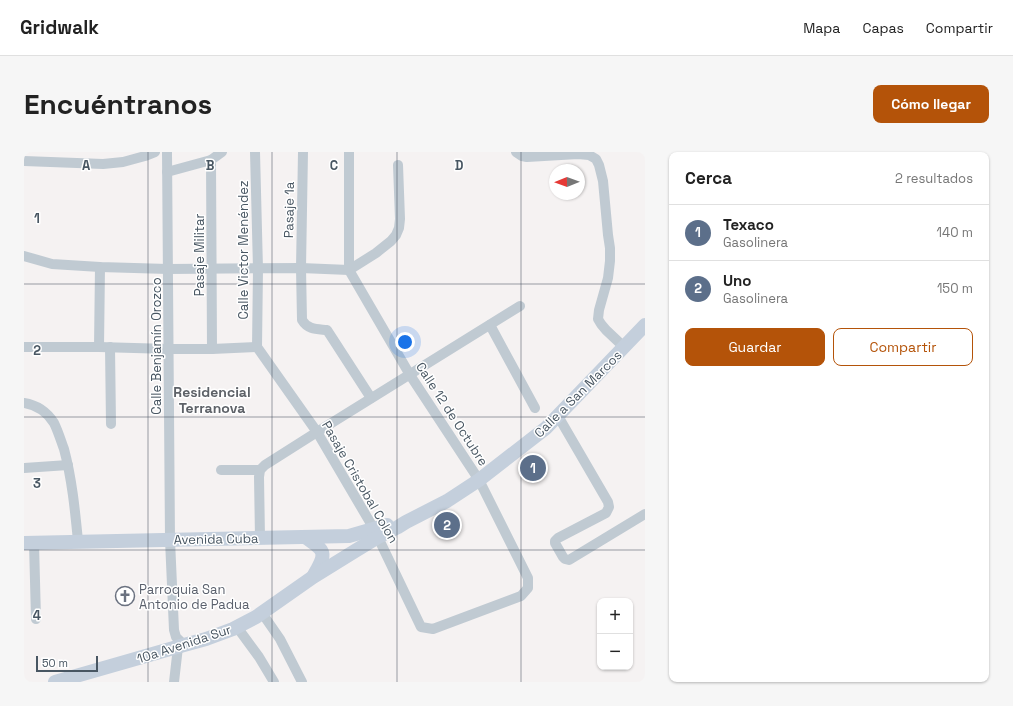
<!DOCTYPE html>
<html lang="es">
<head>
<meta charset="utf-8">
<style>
	:root { --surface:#fff; --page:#f6f6f6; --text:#222; --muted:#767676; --line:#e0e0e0; --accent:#b45309 }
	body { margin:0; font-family:"Space Grotesk",sans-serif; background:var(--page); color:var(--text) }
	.controls { position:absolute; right:12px; bottom:12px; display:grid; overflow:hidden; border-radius:8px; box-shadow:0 1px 3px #0004 }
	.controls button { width:36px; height:36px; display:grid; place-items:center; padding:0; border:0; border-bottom:1px solid var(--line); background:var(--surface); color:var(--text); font:20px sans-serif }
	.compass { position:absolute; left:525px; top:12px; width:36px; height:36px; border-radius:50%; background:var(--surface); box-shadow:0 1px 3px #0004; rotate:269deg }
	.scale { position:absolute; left:12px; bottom:10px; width:62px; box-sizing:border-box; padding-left:4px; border:2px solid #485662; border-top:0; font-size:11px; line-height:14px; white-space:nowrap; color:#485662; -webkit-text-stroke:3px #fff; paint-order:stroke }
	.you { position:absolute; left:381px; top:190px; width:14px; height:14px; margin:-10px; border:3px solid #fff; border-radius:50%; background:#1a73e8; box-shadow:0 0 0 6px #1a73e833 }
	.badge { display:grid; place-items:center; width:26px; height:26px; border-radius:50%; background:var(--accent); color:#fff; font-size:13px; font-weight:700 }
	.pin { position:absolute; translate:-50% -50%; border:2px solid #fff; box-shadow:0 1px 4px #0006 }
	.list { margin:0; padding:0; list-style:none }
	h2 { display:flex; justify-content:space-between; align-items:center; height:52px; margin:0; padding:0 16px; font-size:17px }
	h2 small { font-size:13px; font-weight:400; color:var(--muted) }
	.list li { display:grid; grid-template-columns:26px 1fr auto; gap:12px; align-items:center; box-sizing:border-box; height:56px; padding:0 16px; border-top:1px solid var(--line) }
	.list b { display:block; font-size:15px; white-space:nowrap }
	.list p { margin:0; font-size:13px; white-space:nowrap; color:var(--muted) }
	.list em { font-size:13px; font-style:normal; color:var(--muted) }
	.actions { display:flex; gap:8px; padding:12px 16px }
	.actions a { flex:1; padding:9px 0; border:1px solid var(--accent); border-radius:8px; text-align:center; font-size:14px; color:var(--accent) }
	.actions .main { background:var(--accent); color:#fff }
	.map { position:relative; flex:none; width:621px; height:530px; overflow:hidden; border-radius:8px }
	header { display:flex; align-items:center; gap:24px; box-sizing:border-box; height:56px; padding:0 20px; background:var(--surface); border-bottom:1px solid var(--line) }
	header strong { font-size:19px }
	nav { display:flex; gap:22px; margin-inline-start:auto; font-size:14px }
	.intro { display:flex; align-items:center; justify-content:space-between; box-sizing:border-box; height:96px; padding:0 24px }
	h1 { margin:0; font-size:28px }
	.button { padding:10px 18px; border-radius:8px; background:var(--accent); color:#fff; font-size:14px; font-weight:700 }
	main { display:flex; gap:24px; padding:0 24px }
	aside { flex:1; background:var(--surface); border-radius:8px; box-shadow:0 1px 3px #0004 }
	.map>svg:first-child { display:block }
</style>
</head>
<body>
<header>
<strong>Gridwalk</strong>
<nav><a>Mapa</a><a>Capas</a><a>Compartir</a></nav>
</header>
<div class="intro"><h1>Encuéntranos</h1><a class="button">Cómo llegar</a></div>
<main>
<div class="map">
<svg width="621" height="530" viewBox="0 0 621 530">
	<rect width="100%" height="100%" fill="#f5f2f2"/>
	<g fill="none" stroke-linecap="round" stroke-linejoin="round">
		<g stroke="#c0cad2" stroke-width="10">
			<path d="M143,0L146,388L150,478L152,485L160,493"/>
			<path d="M231,0L234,117L233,195"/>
			<path d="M279,0L277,116L278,168C284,178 293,177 303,178L347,246"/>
			<path d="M492,0L498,4L503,5L554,2L565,3L572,7L575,13L579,29L584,83L586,96V109L584,126L575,158L574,167L577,172L582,178L600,195"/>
			<path d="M187,8L188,197"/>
			<path d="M0,9L79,12L99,10L121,4L131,0"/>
			<path d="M143,20L187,8L198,0"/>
			<path d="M0,104L28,112L76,115L144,117L277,116L325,118"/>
			<path d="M325,118L352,101L367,89L372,83L375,76L376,67L374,13"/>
			<path d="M466,173L511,256"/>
			<path d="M0,195H75L145,197H188L233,195"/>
			<path d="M75,195L76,115"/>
			<path d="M86,195L87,272"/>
			<path d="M233,195L293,280L350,377L397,475L409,477L497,444L504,436V426L455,328L386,223L325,118V0"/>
			<path d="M0,251C13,253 23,260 30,271C34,279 37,289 40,297C48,327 51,358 54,389"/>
			<path d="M534,264L584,350L585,355L582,361L534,386L531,389V391L539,405L541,407L545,408L621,362"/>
			<path d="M0,316L44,313"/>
			<path d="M197,318H236"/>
			<path d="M236,386L235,325L236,318L241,313L293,280L496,154"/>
			<path d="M10,391L12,467"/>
			<path d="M238,461L256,487L278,530"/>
			<path d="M213,475L235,505L250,530"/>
			<path d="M150,530L154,495"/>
		</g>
		<g stroke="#c4cfdc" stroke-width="14">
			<path d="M281,385C302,399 303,401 290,423"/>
			<path d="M0,391L325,384L363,373"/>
			<path d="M31,530L160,493L182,487L209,477L232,465L289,425L331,399L354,385L374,375L382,370L423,349L455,328L522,276L621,173"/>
		</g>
	</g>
	<path fill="none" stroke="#485662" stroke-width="1" stroke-opacity="0.55" d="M124,0V530M248,0V530M373,0V530M497,0V530M0,132H621M0,265H621M0,398H621"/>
	<defs>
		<g id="church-ring" transform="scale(1)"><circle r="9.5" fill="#fff" stroke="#6b7280" stroke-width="1.5"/><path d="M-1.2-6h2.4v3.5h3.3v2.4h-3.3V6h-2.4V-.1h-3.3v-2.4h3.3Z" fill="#6b7280"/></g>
	</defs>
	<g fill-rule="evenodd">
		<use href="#church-ring" x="101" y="444"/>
	</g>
	<g text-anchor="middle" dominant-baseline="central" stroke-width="3" stroke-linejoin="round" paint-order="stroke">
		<g font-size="13" fill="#485662" stroke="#fff">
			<text transform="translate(265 58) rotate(-89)">Pasaje 1a</text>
			<text transform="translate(219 98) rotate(-90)">Calle Victor Menéndez</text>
			<text transform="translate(175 103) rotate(-90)">Pasaje Militar</text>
			<text transform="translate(132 194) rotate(-90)">Calle Benjamín Orozco</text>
			<text transform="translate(554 242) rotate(-45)">Calle a San Marcos</text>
			<text transform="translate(428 262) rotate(57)">Calle 12 de Octubre</text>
			<text transform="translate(336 330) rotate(60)">Pasaje Cristobal Colon</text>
			<text transform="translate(192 387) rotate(-1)">Avenida Cuba</text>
			<text transform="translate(160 492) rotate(-18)">10a Avenida Sur</text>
		</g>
		<g font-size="13" fill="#5b616d" stroke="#fff" text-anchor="start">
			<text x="115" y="437">Parroquia San<tspan x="115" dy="15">Antonio de Padua</tspan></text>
		</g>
		<g font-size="14" font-weight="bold" fill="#5e6268" stroke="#fff">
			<text x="188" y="240">Residencial<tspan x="188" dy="16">Terranova</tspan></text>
		</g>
	</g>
	<g font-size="13" text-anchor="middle" font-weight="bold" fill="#485662" stroke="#fff" stroke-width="3" stroke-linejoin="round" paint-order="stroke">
		<text x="62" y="18">A</text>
		<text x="186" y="18">B</text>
		<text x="310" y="18">C</text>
		<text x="435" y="18">D</text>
		<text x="13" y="71">1</text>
		<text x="13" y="203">2</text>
		<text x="13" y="336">3</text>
		<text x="13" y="468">4</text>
	</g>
</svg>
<div class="controls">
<button>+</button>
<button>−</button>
</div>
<svg class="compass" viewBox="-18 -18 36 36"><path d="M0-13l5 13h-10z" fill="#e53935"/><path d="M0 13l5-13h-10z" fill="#767676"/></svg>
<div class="scale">50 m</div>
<div class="you"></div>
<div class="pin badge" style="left:509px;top:316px;background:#5c6f8a">1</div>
<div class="pin badge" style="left:423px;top:373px;background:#5c6f8a">2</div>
</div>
<aside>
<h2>Cerca<small>2 resultados</small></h2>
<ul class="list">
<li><span class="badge" style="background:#5c6f8a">1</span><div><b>Texaco</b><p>Gasolinera</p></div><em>140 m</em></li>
<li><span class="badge" style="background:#5c6f8a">2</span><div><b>Uno</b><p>Gasolinera</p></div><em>150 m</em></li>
</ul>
<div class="actions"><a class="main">Guardar</a><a>Compartir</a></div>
</aside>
</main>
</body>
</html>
